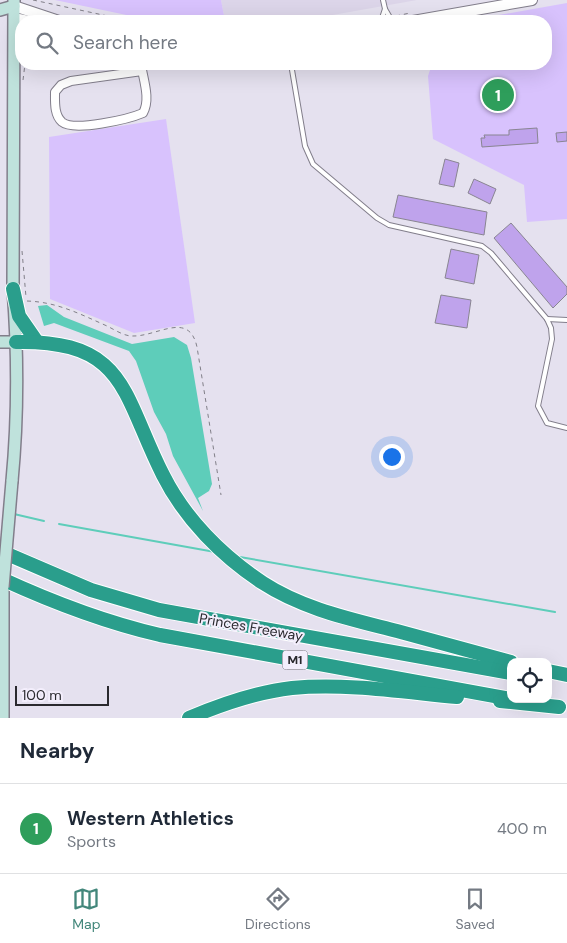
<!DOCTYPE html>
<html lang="en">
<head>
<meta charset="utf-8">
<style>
	:root { --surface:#fff; --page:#f6f6f7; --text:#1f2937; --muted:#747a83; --line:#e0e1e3; --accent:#43877b }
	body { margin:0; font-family:"DM Sans",sans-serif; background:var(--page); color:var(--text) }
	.controls { position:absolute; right:15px; bottom:15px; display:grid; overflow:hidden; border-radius:10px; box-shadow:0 5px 20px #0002 }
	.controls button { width:45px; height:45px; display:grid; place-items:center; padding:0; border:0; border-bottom:1px solid var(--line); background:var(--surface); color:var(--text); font:25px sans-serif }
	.scale { position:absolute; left:15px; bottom:12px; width:94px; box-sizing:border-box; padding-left:5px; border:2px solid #2a292e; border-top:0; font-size:14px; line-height:18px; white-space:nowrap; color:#2a292e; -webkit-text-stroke:4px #f3eefc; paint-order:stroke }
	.you { position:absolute; left:391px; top:456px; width:18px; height:18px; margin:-12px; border:4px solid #fff; border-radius:50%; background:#1a73e8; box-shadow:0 0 0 8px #1a73e833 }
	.badge { display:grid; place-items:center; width:32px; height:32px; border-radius:50%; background:var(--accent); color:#fff; font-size:16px; font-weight:700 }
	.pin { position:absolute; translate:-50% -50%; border:2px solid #fff; box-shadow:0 1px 5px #0006 }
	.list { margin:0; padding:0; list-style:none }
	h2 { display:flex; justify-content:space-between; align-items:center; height:65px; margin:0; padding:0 20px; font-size:21px }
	h2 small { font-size:16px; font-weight:400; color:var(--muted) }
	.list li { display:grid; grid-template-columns:32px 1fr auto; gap:15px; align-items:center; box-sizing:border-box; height:90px; padding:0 20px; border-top:1px solid var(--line) }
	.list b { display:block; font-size:19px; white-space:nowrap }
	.list p { margin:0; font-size:16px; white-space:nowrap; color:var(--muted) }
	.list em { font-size:16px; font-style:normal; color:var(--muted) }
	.icon { flex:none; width:28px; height:28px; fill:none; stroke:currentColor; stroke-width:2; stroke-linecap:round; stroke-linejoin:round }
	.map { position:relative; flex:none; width:567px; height:718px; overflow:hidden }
	.search { position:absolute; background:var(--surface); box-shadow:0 5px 20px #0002; left:15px; right:15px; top:15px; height:55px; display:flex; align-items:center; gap:12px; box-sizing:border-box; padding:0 18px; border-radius:20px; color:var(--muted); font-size:19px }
	.sheet { height:155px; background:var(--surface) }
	nav { display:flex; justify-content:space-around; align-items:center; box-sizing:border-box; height:70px; border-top:1px solid var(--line); background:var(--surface); font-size:14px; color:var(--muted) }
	nav a { display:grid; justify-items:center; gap:2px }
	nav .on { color:var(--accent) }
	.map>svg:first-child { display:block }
</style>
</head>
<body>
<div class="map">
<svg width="567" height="718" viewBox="0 0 567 718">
	<rect width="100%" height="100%" fill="#e5e1ef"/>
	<path fill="#dcd5e9" d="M221,0H417L299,21H225Z"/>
	<g fill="#d8c2fd">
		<path d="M55,0H221L225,21H155Z"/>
		<path d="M567,3V219L527,222L524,185L433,139L428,76L432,64H546V21H465Z"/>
		<path d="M166,119L195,323L134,333L50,299L49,137Z"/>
	</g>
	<path fill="#5ecdba" d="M47,305L64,317L132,344L174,337L187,345L191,358L212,484L209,491L198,498L203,511L173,456L166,434L154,412L136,361L129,351L54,323L44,326L38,306Z"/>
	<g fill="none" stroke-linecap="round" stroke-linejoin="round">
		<g stroke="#5ecdba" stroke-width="2">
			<path d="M14,514L44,521"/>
			<path d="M59,524L215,552"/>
			<path d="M240,557L555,612"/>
		</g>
	</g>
	<g fill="#bfa3ec" stroke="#898591">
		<path d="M537,128L538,143L482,147L481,138H485L484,135H509V130Z"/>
		<path d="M567,132V141L557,142L556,133Z"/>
		<path d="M445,159L459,163L454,187L439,184Z"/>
		<path d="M474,179L496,189L490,204L468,193Z"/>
		<path d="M398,195L487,212L484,235L393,217Z"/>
		<path d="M511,223L567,287V294L553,308L494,238Z"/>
		<path d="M451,249L479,255L474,284L445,278Z"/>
		<path d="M441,295L471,300L467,328L435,323Z"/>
	</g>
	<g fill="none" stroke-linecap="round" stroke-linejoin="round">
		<g stroke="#827e8b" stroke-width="6">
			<g id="service">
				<path d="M383,0L385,9L392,21"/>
				<path d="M381,21L385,9"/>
				<path d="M291,64L305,146L313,164L377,218L389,225L482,246L491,253L547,319L551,328L552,339L538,406L547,423L567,428"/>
				<path d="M547,319L567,320"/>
			</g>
		</g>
		<g stroke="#827e8b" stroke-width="10">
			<path id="minor" d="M141,64C143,79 151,99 143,113C129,119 74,132 62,122C54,115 55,102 55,92L61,85L71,81L142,71"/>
		</g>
		<g stroke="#827e8b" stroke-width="12">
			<g id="tertiary">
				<path d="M14,6L59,21"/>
				<path d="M14,18L28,21"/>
				<path d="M413,21L532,0"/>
			</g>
		</g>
		<g stroke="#827e8b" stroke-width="14">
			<g id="secondary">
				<path d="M0,10L14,6"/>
				<path d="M0,342H16"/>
				<path d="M12,481C18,418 18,353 13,289L14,0"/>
				<path d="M3,718V587"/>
			</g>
		</g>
		<g stroke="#fff" stroke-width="16">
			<g id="motorway">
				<path d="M13,289L19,316L37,342"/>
				<path d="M16,342C127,340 122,394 163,475C185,519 222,556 263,583C303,609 351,619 397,631C435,641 473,652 511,662"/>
				<path d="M0,551L91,590L159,610L511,673"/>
				<path d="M0,578C52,602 104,622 160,635L511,699"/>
				<path d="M548,671L567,675"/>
				<path d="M500,701L559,707"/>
				<path d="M189,718C222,704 256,692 292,688C346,683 403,692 457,697"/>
			</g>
		</g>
		<g stroke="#817f88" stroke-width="1" stroke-dasharray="4 4" stroke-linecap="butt">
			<path d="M33,0L131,21"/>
			<path d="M396,16L410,13"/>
			<path d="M366,21L375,20"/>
			<path d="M23,80L25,64"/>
			<path d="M22,251L26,297"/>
			<path d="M27,301C57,302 80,314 107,326C115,330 124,336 132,336C157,337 189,310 197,347L221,495"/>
		</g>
		<use href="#service" stroke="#fff" stroke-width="4"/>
		<use href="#minor" stroke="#fff" stroke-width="8"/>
		<use href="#tertiary" stroke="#fff" stroke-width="10"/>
		<use href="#secondary" stroke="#bfe2dc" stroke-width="11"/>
		<use href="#motorway" stroke="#2a9e8c" stroke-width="14"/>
		<g stroke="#827e8b" stroke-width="14" stroke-linecap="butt">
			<path id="secondary-bridge" d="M3,587L12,481"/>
		</g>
		<use href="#secondary-bridge" stroke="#bfe2dc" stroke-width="11"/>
	</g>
	<g text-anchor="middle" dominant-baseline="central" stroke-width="4" stroke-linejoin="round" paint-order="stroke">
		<rect fill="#f3eefc" stroke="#66646c" stroke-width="1" x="282.5" y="650.5" width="25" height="19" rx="4"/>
		<g font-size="12" font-weight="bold" fill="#2a292e">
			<text x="295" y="660">M1</text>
		</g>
		<g font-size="14" fill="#2a292e" stroke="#f3eefc">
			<text transform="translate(251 627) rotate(10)">Princes Freeway</text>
		</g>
	</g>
</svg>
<div class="controls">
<button><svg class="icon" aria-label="locate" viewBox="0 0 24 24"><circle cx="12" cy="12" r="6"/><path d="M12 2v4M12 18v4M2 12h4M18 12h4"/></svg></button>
</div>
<div class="scale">100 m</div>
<div class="you"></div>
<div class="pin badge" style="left:498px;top:95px;background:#2e9e5b">1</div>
<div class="search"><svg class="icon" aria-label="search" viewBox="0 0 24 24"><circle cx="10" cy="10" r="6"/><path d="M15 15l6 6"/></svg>Search here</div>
</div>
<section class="sheet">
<h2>Nearby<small></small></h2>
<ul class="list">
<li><span class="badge" style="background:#2e9e5b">1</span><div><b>Western Athletics</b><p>Sports</p></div><em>400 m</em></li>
</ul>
</section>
<nav>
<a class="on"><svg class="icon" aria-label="map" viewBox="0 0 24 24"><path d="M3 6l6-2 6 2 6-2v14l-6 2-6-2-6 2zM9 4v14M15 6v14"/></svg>Map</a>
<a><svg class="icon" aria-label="directions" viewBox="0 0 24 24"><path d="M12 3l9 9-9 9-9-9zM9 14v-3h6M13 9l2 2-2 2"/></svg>Directions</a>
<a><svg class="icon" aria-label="saved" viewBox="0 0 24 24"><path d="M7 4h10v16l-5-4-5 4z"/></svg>Saved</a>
</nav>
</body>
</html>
